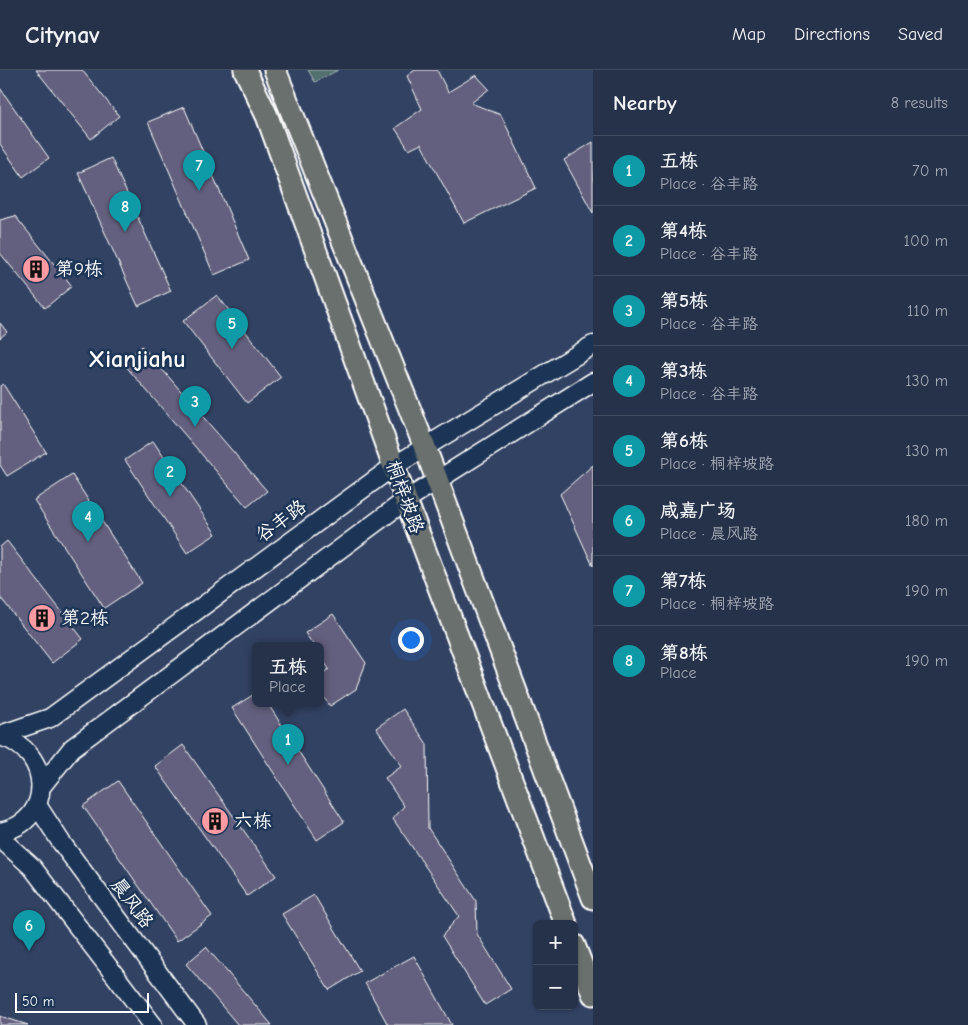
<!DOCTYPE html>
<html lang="en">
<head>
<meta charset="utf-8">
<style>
	:root { --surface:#26324a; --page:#323e54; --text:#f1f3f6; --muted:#a4aab5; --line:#424d62; --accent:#8c9099 }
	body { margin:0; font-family:"Comic Neue","LXGW WenKai TC",sans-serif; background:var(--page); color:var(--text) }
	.controls { position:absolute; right:15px; bottom:15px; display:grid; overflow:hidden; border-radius:8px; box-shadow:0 1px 4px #0004 }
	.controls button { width:45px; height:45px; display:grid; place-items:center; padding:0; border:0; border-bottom:1px solid var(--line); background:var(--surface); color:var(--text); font:25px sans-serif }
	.scale { position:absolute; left:15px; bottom:12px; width:134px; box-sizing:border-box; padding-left:5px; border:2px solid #fff; border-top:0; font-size:14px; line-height:18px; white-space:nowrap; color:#fff; -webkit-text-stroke:4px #1d3557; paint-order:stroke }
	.you { position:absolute; left:410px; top:569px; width:18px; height:18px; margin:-12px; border:4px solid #fff; border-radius:50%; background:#1a73e8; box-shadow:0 0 0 8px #1a73e833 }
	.badge { display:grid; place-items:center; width:32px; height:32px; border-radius:50%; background:var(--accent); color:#fff; font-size:16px; font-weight:700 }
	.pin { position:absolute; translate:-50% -41px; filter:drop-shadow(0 1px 2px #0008) }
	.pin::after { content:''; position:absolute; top:26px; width:18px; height:15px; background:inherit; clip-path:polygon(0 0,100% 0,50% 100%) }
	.popup { position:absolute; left:252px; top:572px; width:72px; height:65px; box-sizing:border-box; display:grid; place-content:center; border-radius:8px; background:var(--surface); filter:drop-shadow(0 1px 4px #0005); font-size:16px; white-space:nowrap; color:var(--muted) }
	.popup b { font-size:19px; color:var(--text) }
	.popup::after { content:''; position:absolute; left:50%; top:100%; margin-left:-10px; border:10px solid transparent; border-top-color:var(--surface) }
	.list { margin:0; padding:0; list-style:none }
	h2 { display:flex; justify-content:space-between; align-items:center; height:65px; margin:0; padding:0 20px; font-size:21px }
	h2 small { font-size:16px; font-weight:400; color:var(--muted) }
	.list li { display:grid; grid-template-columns:32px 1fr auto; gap:15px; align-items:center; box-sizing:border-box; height:70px; padding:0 20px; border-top:1px solid var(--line) }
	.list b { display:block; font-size:19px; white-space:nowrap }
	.list p { margin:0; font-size:16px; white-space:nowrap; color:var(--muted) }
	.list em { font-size:16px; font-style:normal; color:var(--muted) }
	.map { position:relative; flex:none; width:593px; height:955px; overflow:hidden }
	header { display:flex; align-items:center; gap:30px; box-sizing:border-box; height:70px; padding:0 25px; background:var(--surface); border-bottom:1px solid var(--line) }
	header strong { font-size:24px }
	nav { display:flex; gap:28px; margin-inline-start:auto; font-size:18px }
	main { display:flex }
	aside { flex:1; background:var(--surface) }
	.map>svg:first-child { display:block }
</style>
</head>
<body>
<header>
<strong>Citynav</strong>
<nav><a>Map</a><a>Directions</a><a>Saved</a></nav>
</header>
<main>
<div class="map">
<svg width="593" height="955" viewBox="0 0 593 955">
	<rect width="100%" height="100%" fill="#324263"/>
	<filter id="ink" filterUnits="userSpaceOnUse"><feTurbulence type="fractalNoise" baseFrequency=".02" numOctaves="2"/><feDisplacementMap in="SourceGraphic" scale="10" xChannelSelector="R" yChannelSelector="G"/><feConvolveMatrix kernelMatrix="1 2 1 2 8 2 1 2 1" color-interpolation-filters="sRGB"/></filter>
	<g filter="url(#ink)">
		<path fill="#516f6e" stroke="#a8b7b6" d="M308,0H338L315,12Z"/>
		<g fill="#635f7e" stroke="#fff">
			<path d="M36,0H82L119,46L91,69Z"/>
			<path d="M415,0H437L448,22L476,5L489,19L471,33L501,45L536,118L464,153L421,74L409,80L395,58L422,39L407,6Z"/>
			<path d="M0,18L49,88L23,107L0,74Z"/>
			<path d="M184,37L249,190L214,205L148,52Z"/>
			<path d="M593,72V143L564,90Z"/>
			<path d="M111,88L171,221L138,236L78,103Z"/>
			<path d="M15,146L72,216L45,238L0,183V150Z"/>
			<path d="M217,225L281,307L247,333L183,251Z"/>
			<path d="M0,253L7,262L0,268Z"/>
			<path d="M142,276L267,421L247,437L123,293Z"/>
			<path d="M3,314L46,382L7,406L0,395V316Z"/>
			<path d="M153,371L216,464L187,483L125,390Z"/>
			<path d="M593,395V496L560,424Z"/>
			<path d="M72,405L142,513L104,538L34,430Z"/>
			<path d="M7,471L83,569L52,593L0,527V477Z"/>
			<path d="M333,544L366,593L356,619L330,636L320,622V605L329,599L320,586V576H314L305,563Z"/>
			<path d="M256,623V634H268L344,752L317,770L232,638Z"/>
			<path d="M403,639L427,674L428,758L476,831L477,864L511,919L485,935L442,866L459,846L393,749L404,736L385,708L402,696L376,658Z"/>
			<path d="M183,675L276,806L247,826L155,696Z"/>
			<path d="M118,711L212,846L177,871L83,736Z"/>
			<path d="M314,825L360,901L329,920L282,844Z"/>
			<path d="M206,877L272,955H238L186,894Z"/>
			<path d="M414,886L452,955H388L365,913Z"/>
			<path d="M0,946L28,955H0Z"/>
		</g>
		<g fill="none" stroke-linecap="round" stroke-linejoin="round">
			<g stroke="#fff" stroke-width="21">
				<g id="minor">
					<path d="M0,665L50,648L394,396L593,275"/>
					<path d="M0,666C53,681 55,752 0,762"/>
					<path d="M41,717L72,678L406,430L593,312"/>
					<path d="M37,735L61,772L197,955"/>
					<path d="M0,768L32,797L153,955"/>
				</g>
			</g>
			<g stroke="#fff" stroke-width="25">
				<g id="major">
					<path d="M245,0L267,46L406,430L566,854"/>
					<path d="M275,0L424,375L593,828"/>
					<path d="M574,875L593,924"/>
				</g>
			</g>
			<use href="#minor" stroke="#1d3557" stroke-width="18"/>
			<use href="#major" stroke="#6a706d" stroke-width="21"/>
		</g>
	</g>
	<defs>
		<g id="building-disc" transform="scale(1.4375)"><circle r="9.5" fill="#ff9aa2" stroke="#1d3557"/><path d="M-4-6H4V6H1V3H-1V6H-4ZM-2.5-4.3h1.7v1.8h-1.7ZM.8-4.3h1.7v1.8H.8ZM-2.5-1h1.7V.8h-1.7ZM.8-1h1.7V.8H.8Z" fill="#111"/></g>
	</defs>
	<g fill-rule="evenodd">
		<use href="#building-disc" x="36" y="199"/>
		<use href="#building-disc" x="42" y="548"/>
		<use href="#building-disc" x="215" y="751"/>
	</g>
	<g text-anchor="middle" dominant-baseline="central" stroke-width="5" stroke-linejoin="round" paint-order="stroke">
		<g font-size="19" fill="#fff" stroke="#1d3557" text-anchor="start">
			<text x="55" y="199">第9栋</text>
			<text x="61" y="548">第2栋</text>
			<text x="234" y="751">六栋</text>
		</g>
		<g font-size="19" fill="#fff" stroke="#1d3557">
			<text transform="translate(405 427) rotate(70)">桐梓坡路</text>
			<text transform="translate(281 451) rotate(-36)">谷丰路</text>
			<text transform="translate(132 833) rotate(53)">晨风路</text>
		</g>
		<g font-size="24" font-weight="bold" fill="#fff" stroke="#1d3557">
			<text x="137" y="289">Xianjiahu</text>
		</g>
	</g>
</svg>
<div class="controls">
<button>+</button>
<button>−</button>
</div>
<div class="scale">50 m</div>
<div class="you"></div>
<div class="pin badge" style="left:288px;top:695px;background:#0f9aa8">1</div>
<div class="popup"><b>五栋</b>Place</div>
<div class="pin badge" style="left:170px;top:427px;background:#0f9aa8">2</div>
<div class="pin badge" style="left:195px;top:357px;background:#0f9aa8">3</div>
<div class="pin badge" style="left:88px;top:472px;background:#0f9aa8">4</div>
<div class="pin badge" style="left:232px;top:279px;background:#0f9aa8">5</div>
<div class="pin badge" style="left:29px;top:881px;background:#0f9aa8">6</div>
<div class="pin badge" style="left:199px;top:121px;background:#0f9aa8">7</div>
<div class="pin badge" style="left:125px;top:162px;background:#0f9aa8">8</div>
</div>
<aside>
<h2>Nearby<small>8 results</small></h2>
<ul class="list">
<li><span class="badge" style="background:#0f9aa8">1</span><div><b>五栋</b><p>Place · 谷丰路</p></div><em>70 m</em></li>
<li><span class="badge" style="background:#0f9aa8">2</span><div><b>第4栋</b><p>Place · 谷丰路</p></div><em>100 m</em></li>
<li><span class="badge" style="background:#0f9aa8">3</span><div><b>第5栋</b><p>Place · 谷丰路</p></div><em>110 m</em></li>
<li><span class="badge" style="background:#0f9aa8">4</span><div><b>第3栋</b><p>Place · 谷丰路</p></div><em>130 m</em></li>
<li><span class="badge" style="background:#0f9aa8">5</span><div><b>第6栋</b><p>Place · 桐梓坡路</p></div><em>130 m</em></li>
<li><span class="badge" style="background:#0f9aa8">6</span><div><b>咸嘉广场</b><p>Place · 晨风路</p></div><em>180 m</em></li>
<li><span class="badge" style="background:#0f9aa8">7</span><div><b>第7栋</b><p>Place · 桐梓坡路</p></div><em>190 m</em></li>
<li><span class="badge" style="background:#0f9aa8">8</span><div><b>第8栋</b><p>Place</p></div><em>190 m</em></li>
</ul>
</aside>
</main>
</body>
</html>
